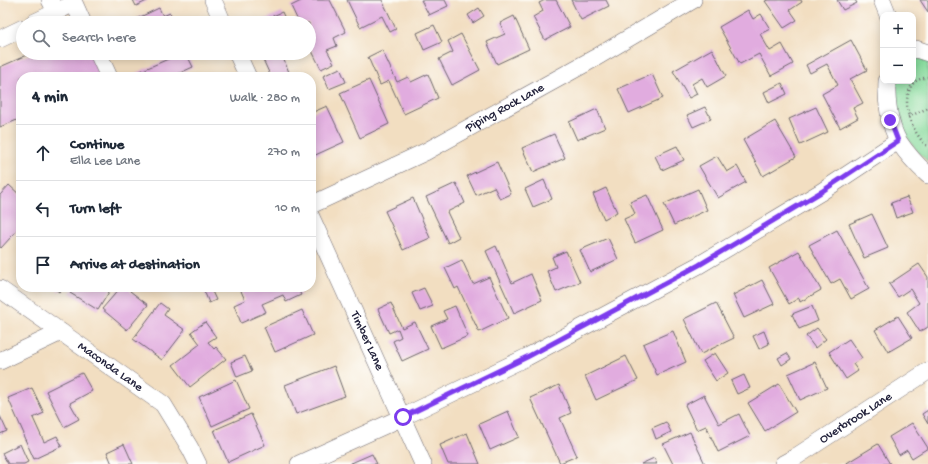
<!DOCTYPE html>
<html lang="en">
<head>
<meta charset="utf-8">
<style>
	:root { --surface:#fff; --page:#f2f2f3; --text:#1f2937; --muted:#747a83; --line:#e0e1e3 }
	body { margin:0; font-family:"Gochi Hand",sans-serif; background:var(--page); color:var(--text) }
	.controls { position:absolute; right:12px; top:12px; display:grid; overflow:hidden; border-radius:8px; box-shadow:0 2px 10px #0003 }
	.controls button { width:36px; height:36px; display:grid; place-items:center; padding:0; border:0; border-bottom:1px solid var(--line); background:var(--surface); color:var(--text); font:20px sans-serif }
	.stop { position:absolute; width:12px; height:12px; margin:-9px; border:3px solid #7c3aed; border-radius:50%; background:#fff }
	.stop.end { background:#7c3aed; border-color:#fff; box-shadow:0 1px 4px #0008 }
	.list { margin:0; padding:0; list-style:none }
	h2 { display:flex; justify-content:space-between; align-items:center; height:52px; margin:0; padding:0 16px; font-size:17px }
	h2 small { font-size:13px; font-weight:400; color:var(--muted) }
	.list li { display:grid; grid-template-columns:26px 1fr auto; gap:12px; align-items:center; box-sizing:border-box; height:56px; padding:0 16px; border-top:1px solid var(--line) }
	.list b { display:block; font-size:15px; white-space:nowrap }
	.list p { margin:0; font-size:13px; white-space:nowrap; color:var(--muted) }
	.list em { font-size:13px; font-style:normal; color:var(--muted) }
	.icon { flex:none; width:22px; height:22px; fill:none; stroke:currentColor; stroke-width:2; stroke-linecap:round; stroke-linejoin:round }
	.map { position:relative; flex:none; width:928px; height:464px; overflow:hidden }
	.search { position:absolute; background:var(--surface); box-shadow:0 2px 10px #0003; left:16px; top:16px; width:300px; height:44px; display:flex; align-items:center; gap:10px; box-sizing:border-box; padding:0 14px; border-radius:22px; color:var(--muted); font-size:15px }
	.panel { position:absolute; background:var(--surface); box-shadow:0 2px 10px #0003; left:16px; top:72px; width:300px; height:220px; border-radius:16px }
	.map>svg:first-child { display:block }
</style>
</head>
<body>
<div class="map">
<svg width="928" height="464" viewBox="0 0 928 464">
	<rect width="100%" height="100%" fill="#fdfcf7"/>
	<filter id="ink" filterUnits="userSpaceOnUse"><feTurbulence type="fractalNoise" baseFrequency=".025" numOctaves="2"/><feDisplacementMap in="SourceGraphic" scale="8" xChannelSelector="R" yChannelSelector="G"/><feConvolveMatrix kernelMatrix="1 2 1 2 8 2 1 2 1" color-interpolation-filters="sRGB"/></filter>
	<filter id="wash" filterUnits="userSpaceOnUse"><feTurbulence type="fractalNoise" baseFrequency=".012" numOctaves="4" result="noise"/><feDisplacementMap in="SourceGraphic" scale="16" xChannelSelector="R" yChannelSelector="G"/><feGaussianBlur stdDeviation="0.9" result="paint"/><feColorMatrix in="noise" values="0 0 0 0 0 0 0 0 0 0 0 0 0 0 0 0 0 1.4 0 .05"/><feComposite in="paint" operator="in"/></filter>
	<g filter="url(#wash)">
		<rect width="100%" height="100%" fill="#f2dec1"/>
		<path fill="#86da9c" stroke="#547e6c" d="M913,56L928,61V162C920,154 911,145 906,135C898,119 895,99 896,81H913Z"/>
		<g id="blocks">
			<g fill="#e1acdf">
				<path d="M133,0H149L136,6Z"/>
				<path d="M303,0H330L346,32L334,38L337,46L327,50L334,63L321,69L309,45V23H299L291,6Z"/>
				<path d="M347,0H382L396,29L390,32L382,16L360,27Z"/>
				<path d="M421,0H445L448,6L429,15Z"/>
				<path d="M545,0H556L570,27L545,40L533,17L543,11L539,3Z"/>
				<path d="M571,0H606L609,6L581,20Z"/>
				<path d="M768,0H801L802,2L790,10L797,20L784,28L765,1Z"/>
				<path d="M837,0H855L857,3L843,10Z"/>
				<path d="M920,0H928V12Z"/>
				<path d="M159,8L163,16L170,13L174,23H137L136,19Z"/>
				<path d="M479,8L484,16L473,23L468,15Z"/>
				<path d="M748,10L753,19L761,14L770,29L760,34L770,51L782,44L793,64L771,76L759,54L740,64L719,27Z"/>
				<path d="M282,12L287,23H257Z"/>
				<path d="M514,16L529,49L497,64L487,42L505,34L500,23Z"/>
				<path d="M434,25L442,42L424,50L417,33Z"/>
				<path d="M461,34L480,70L452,85L439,59L453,52L448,41Z"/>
				<path d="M851,40L867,70L850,79L863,103L853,108L858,118L840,128L822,94L838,85L827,64L810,73L806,65Z"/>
				<path d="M712,49L726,76L707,87L702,78L692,84L697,94L689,98L673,71Z"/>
				<path d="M382,50L397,82L408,77L411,82L428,74L438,98L404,114L389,81L380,85L368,57Z"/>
				<path d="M32,53H44L45,55L48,53H91L101,77H21V128L17,120L0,127V67Z"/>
				<path d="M182,53H186L193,67L171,77H138L136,73Z"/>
				<path d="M260,53H281L291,77H271Z"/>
				<path d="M340,68L346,82L329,89L323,76Z"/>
				<path d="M652,74L663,98L629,113L618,89Z"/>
				<path d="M369,80L389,124L360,138L340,93Z"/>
				<path d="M782,83L787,94L769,103L764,92Z"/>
				<path d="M327,106L344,142L311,157V113Z"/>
				<path d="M705,107L711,119L693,127L687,115Z"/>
				<path d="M816,107L828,132L800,145L789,119Z"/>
				<path d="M597,109L605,128L577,140L569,122Z"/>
				<path d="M775,121L796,157L763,176L743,140Z"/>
				<path d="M554,134L565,158L533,172L522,148Z"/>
				<path d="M677,146L684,160L662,170L655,156Z"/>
				<path d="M717,156L727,172L737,166L746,182L718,198L699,166Z"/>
				<path d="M497,162L511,194L500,199L494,187L476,195L467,176Z"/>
				<path d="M544,180L552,199L533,207L525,189Z"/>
				<path d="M456,183L465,203L447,212L459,237L448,243L426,197Z"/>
				<path d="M9,185L21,196V226L1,248L0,247V195Z"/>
				<path d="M606,188L617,212L604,219L593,194Z"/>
				<path d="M698,189L707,210L674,225L664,204Z"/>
				<path d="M647,195L663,230L635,243L624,219L635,214L630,202Z"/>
				<path d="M907,197L913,212L896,218L891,203Z"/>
				<path d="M413,198L430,238L403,250L385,211Z"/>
				<path d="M872,214L888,248L864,258L849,224Z"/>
				<path d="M837,230L869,289L851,299L840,279L831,284L809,245Z"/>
				<path d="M608,238L618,259L590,272L580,250Z"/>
				<path d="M496,246L512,283L531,274L542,300L514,313L486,251Z"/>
				<path d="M566,251L580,282L556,292L547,271L556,267L552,257Z"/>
				<path d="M799,251L821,290L800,302L799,298L789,304L769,268Z"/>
				<path d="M462,260L473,284L489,277L508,318L479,332L458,287L455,289L445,268Z"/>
				<path d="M919,264L928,277V327L920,332L907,312L919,303L910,289L898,297L889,284Z"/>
				<path d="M762,280L774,304L744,318L733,295Z"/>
				<path d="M53,287H63L59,292Z"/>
				<path d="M74,287H112L98,310L70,293Z"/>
				<path d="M121,287H134L130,291L148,305L127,330L102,309Z"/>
				<path d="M206,287H210L216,300L209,303L203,288Z"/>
				<path d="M250,287H297L301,295L286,302L283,295L262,304L266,312L241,323L234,305L245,300L241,291Z"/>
				<path d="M424,288L433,306L420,311L412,293Z"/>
				<path d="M160,303L168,309L164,315L185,330L162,360L133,339Z"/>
				<path d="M391,303L402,328L415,322L428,349L402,361L393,341L401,337L398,329L389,333L378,309Z"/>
				<path d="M716,303L734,338L701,354L684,319Z"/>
				<path d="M455,306L468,336L441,348L431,326L447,319L443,311Z"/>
				<path d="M812,306L818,321L799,329L792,314Z"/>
				<path d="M302,310L313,335L275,352L264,327Z"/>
				<path d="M898,316L912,338L888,352L875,330Z"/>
				<path d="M205,322L216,337L208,342L214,349L216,347L226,359L190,387L173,365L200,344L191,332Z"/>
				<path d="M817,328L826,339L815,348L806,336Z"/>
				<path d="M673,331L686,362L657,375L643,344Z"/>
				<path d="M764,331L769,344L759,349L753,336Z"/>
				<path d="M849,339L862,358L853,364L858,371L846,379L829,352Z"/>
				<path d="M715,353L728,373L716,381L703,361Z"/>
				<path d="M787,353L791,359L782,365L778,358Z"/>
				<path d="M245,356L252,371L237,377L231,362Z"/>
				<path d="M626,356L638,380L596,400L585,376Z"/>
				<path d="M815,362L827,388L800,400L788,374Z"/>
				<path d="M334,366L345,396L296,414L285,385Z"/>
				<path d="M82,373L92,391L70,403L79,419L64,427L46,391Z"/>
				<path d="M744,375L750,388L737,394L731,381Z"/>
				<path d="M236,380L249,409L212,426L199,397Z"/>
				<path d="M779,384L796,412L765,431L748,403Z"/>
				<path d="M559,385L571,413L560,418L577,456L560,463L530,398Z"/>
				<path d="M32,388L44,413L33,418L44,442L57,436L62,446L34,459L23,435L24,434L8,398Z"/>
				<path d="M704,395L719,424L739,414L750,436L718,452L706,426L697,430L685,405Z"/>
				<path d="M928,410V424L922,414Z"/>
				<path d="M508,411L519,437L490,450L479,424Z"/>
				<path d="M251,414L265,445L228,462L214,430Z"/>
				<path d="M0,416L7,431L0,434Z"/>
				<path d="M666,422L671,432L656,439L652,428Z"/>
				<path d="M912,423L928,448L912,458L907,450L899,455L889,437Z"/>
				<path d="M690,432L705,464H673L663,444Z"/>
				<path d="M467,433L480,464H448L440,445Z"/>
				<path d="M20,444L28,462L24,464H8L2,453Z"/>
				<path d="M124,444L133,464H112L107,452Z"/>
				<path d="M878,444L890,464H845Z"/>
				<path d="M372,454L377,464H349Z"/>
				<path d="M654,458L657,464H641Z"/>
			</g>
		</g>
	</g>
	<g filter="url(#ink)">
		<use href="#blocks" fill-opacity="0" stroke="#6b646a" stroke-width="1"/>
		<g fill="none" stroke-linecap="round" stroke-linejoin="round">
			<g stroke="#6b646a" stroke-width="18">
				<g id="minor">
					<path d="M213,0L223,23"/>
					<path d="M882,0L888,15"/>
					<path d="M56,12L74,3L83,23"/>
					<path d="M33,23L56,12L50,0"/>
					<path d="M0,39L23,28"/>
					<path d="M913,50L916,49L928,53"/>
					<path d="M98,53L109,77"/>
					<path d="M237,53L248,77"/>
					<path d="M887,81C886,100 889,125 899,142C907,154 917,165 928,175"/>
					<path id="s1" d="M311,205L425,152L595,58L693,0"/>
					<path id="s2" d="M311,217L423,464"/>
					<path id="s3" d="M0,289L163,404L190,448L198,464"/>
					<path d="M0,361L61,332"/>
					<path d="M299,464L403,417L527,357L699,265L821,192L898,141"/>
					<path id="s4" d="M783,464L794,458L928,371"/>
				</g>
			</g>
			<g stroke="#6b646a" stroke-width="2.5" stroke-dasharray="1 3" stroke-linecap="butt">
				<path d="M928,77C924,78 919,79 916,81C913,83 911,86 910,89C901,107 914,135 928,147"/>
				<path d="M908,117L928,108"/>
			</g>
			<use href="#minor" stroke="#fff" stroke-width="17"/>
		</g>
	</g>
	<g fill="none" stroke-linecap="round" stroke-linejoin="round" filter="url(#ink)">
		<path stroke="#7c3aed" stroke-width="5" d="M403,417L527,357L699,265L821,192L898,141L890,120"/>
	</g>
	<g text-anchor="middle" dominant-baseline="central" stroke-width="3" stroke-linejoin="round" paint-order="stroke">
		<g font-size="13" fill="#22223b" stroke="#fdfcf7">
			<text stroke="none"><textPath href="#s1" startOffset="217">Piping Rock Lane</textPath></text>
			<text stroke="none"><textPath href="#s2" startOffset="136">Timber Lane</textPath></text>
			<text stroke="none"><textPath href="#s3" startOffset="135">Maconda Lane</textPath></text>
			<text stroke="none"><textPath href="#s4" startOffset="86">Overbrook Lane</textPath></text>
		</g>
	</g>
</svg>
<div class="controls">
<button>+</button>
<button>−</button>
</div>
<div class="stop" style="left:403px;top:417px"></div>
<div class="stop end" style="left:890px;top:120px"></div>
<div class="search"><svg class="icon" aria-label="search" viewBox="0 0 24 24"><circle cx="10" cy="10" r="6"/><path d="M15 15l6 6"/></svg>Search here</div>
<section class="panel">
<h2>4 min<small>Walk · 280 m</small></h2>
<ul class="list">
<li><svg class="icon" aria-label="ahead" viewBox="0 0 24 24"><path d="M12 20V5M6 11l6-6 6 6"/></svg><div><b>Continue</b><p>Ella Lee Lane</p></div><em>270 m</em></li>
<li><svg class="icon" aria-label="left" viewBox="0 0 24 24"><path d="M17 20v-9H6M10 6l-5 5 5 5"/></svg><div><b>Turn left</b></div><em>10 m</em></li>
<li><svg class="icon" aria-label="arrive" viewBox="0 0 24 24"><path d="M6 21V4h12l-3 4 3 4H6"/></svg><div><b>Arrive at destination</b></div></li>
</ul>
</section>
</div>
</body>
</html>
